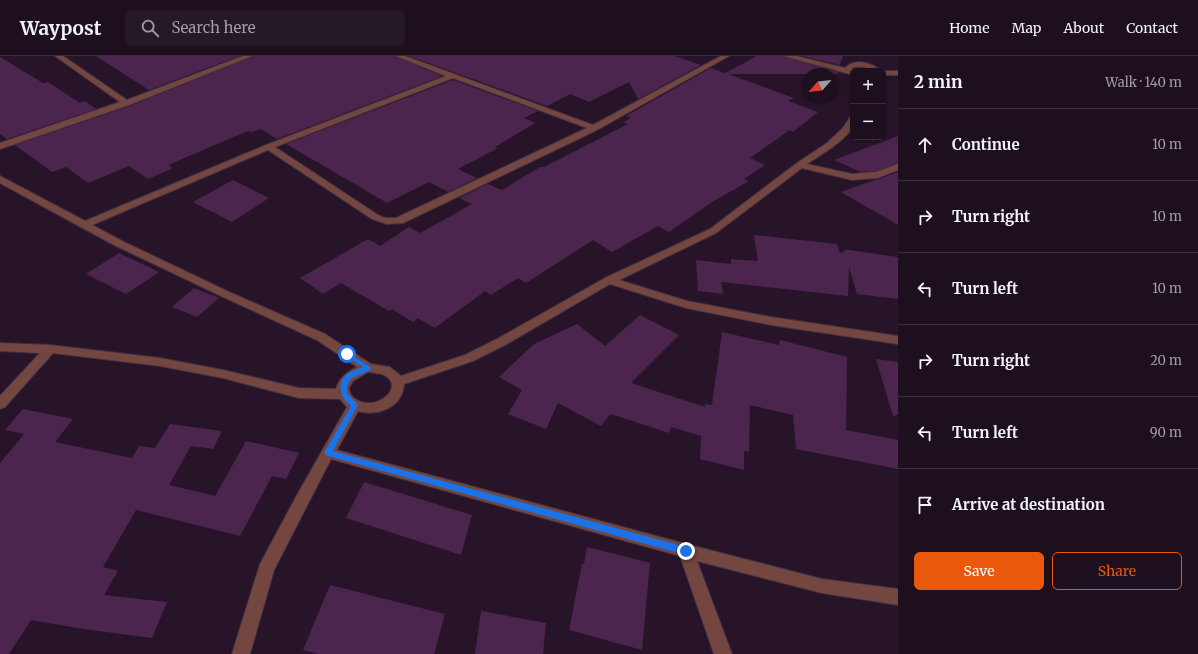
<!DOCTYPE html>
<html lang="en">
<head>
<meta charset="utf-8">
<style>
	:root { --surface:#1d0f1e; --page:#251827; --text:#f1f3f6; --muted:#a09ca4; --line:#3b2f3c; --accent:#ea580c }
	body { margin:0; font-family:Merriweather,serif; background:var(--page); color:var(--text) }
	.controls { position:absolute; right:12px; top:12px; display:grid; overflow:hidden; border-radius:6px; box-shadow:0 2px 6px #0003 }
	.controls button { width:36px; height:36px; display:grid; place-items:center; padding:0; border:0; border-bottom:1px solid var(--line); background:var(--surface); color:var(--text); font:20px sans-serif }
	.compass { position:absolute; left:802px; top:12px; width:36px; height:36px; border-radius:50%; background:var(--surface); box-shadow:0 2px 6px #0003; rotate:243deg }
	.stop { position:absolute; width:12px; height:12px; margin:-9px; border:3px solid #1a73e8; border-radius:50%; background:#fff }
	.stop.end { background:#1a73e8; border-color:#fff; box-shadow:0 1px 4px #0008 }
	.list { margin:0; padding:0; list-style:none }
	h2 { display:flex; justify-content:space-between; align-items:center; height:52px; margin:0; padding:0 16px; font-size:17px }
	h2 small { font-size:13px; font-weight:400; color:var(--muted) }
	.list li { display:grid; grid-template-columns:26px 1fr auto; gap:12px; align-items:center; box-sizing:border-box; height:72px; padding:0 16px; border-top:1px solid var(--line) }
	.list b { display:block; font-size:15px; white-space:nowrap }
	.list em { font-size:13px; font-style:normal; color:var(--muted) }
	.actions { display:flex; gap:8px; padding:12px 16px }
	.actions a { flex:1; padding:9px 0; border:1px solid var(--accent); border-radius:6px; text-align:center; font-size:14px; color:var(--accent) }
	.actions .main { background:var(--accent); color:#fff }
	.icon { flex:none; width:22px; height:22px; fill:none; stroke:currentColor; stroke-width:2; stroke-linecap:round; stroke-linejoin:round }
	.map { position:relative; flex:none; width:898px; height:598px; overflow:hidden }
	header { display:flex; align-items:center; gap:24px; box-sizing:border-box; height:56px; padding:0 20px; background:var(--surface); border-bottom:1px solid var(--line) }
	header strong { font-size:19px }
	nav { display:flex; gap:22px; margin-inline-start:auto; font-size:14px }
	.search { width:280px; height:36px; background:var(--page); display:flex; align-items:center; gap:10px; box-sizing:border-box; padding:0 14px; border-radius:6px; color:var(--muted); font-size:15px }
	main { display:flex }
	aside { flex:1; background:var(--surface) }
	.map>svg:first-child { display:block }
</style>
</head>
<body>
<header>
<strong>Waypost</strong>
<div class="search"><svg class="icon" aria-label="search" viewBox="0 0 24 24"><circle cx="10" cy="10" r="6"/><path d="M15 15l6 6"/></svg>Search here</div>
<nav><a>Home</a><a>Map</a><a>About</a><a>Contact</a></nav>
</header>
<main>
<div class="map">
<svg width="898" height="598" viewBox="0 0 898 598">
	<rect width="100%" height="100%" fill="#271428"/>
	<g fill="#4b254d">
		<path d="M96,0H239L149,34Z"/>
		<path d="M253,0H395L442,20L277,83L261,73L251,76L248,75L168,109L173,112L148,123L129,110L88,127L66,111L52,116L15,89L130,50Z"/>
		<path d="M409,0H675L701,9L638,43L629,26L589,46L570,38L547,50Z"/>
		<path d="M757,0H783L838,16V18H728L794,42L788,45L818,56L793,76L790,74L750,102L765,109L744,123L749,125L712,146L669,176L658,170L612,196L593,184L526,227L518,222L491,239L485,235L435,272L418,262L413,266L392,253L389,255L341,227L323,238L300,222L368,183L380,190L409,171L420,177L472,148L459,142L488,128L502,134L540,111H544L628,68L623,66L631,62L626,60L711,12L725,17Z"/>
		<path d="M802,0H843L840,9Z"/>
		<path d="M0,1L43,27L48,26L80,47L85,45L96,53L7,83L0,78Z"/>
		<path d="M453,24L538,55L524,62L535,67L495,91L498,92L458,113L477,122L448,136L429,126L387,147L286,88Z"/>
		<path d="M898,80V107L876,115L861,116L834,104Z"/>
		<path d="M898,116V169L841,136Z"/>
		<path d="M233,124L269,142L232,166L193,146Z"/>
		<path d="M754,179L837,188L840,197L844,196V194H849L898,201V243L857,238L849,211L848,240L721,226L723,238L698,235L696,204L731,208V203L758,205Z"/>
		<path d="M119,197L159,216L126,238L86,218Z"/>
		<path d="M194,232L219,242L197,261L172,251Z"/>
		<path d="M640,259L679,279L631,327L705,351V348L712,349L722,276L779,289L780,284L847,301L846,374L898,384V413L796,393L793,359L750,349L749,396L744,395V414L700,403L701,380L671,371L669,377L611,358L601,370L558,347L546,373L508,358L522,334L499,321L534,288L577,268L605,290Z"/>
		<path d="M876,303L898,306V359L893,360Z"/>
		<path d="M23,353L73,363L55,386L132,402L139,390L155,392L170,368L222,375L213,393L191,390L169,429L215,440L246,385L299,397L286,423L272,420L240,480L136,454L103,511L118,515L104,539L167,546L152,582L83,573L31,564L9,598H0V407L24,378L5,374Z"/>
		<path d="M364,426L472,459L461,499L346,462Z"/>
		<path d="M587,491L650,507L642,594L569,574L582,508H584Z"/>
		<path d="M330,529L445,558L434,598H318L303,594Z"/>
		<path d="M481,555L546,567L543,598H475Z"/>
	</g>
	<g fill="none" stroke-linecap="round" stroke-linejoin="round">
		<g stroke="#422f43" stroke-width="2">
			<g id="street">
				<path d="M55,0H63L127,44L243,0H252L129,49L0,93V87L120,46Z"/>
				<path d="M396,0H405L593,69L721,0H729L597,74L403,167L387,168L372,163L268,94L92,169L122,185L229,236L325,278L371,308L390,311L401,320L465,299L497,283L605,222L710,173L797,107L827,87L843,72L850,61H853C853,63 854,67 853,70C848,83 819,100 807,108L852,118L876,116L898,108V114L877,122L852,124L802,112L716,177L619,224L687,245L771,261L898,280V288L771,269L686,252L610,228L505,289L473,305L404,328C403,351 378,361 358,355L337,394L686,488L822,523L898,533V549L822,537L697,505L732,598H714L680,500L331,403L274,514L250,598H232L260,508L297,439L347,351L340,343L299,342L223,322L160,310L53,297L5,351L0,353V340L40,297L0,295V287L50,289L160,302L223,314L299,332L336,333C339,322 347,316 357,311L317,284L221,240L114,189L0,127V120L85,165L266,89L446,20ZM453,22L587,72L396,162H385L378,159L275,91ZM368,316C373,317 379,317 384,319C406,330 377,356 357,344C352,341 349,338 349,332L353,325Z"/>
				<path d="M784,0H796L845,12C854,2 872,6 881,15C871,15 862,8 852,12L855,15H853V19Z"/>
				<path d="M882,15H898V19H883Z"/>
			</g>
		</g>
		<use href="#street" fill="#744640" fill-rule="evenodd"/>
	</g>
	<path fill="#1a73e8" d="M347,296L372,312C361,322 346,316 347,337L358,349L333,395L686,491L689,492L691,495L689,498L686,499L325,399V395L351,350C339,341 335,324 351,316C354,314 359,313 363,311L345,300V297Z"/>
</svg>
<div class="controls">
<button>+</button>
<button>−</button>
</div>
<svg class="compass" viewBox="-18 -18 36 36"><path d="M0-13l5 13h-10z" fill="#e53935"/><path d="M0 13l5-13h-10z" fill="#a09ca4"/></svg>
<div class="stop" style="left:347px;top:298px"></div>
<div class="stop end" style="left:686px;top:495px"></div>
</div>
<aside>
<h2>2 min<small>Walk · 140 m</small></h2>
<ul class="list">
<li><svg class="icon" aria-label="ahead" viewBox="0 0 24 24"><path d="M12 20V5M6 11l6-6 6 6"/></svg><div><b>Continue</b></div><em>10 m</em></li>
<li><svg class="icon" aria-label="right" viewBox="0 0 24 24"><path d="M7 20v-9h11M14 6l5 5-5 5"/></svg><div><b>Turn right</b></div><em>10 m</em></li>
<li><svg class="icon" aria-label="left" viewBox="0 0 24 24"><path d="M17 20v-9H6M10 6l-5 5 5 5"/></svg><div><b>Turn left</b></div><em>10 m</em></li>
<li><svg class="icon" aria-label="right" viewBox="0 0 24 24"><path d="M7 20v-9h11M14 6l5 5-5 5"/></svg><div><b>Turn right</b></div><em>20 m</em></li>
<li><svg class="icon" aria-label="left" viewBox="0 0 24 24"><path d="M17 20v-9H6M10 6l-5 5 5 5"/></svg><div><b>Turn left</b></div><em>90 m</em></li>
<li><svg class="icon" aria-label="arrive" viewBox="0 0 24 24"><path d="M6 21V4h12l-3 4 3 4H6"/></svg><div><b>Arrive at destination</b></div></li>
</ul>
<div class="actions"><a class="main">Save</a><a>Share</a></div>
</aside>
</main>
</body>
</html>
